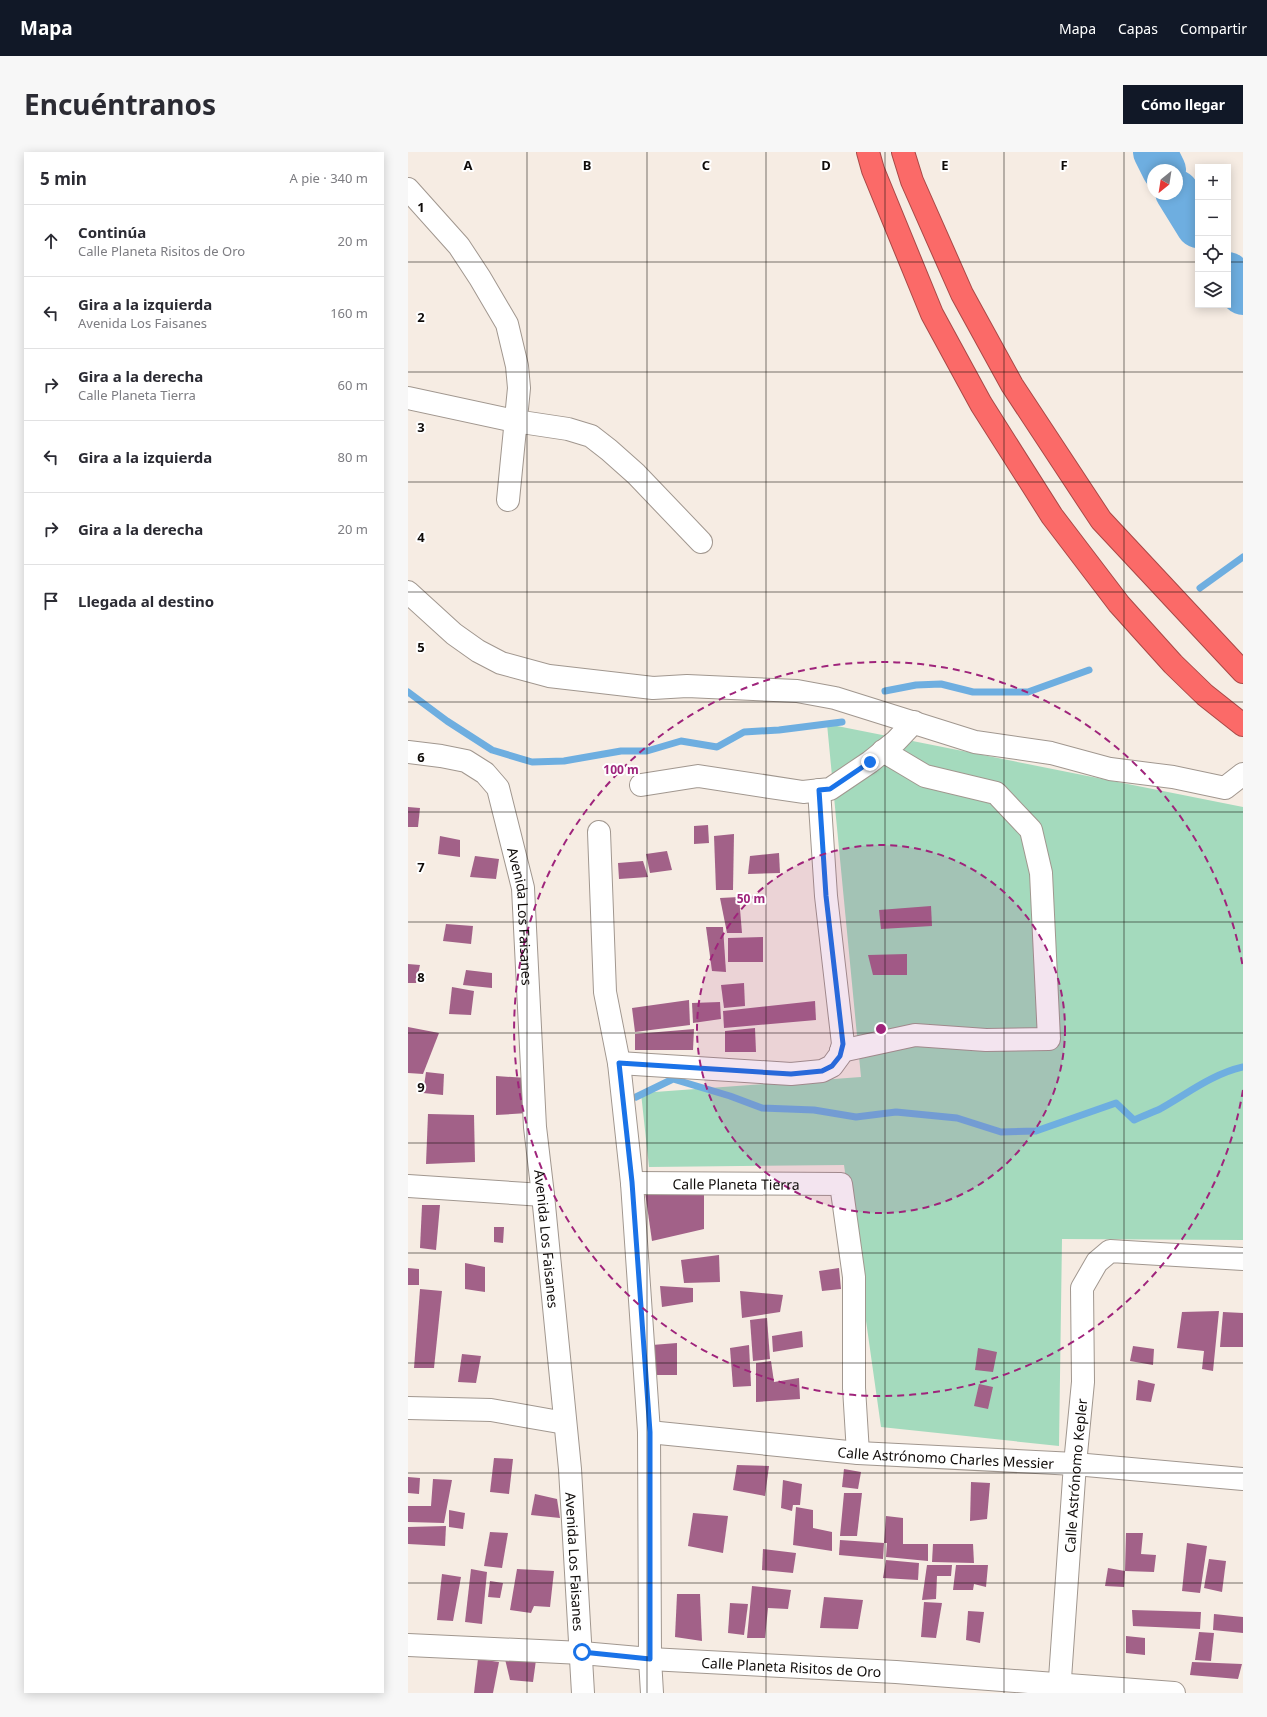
<!DOCTYPE html>
<html lang="es">
<head>
<meta charset="utf-8">
<style>
	:root { --surface:#fff; --page:#f7f7f7; --text:#2b2b33; --muted:#7c7c81; --line:#e1e1e2; --accent:#111827 }
	body { margin:0; font-family:"Noto Sans",sans-serif; background:var(--page); color:var(--text) }
	.controls { position:absolute; right:12px; top:12px; display:grid; overflow:hidden; border-radius:0px; box-shadow:0 2px 10px #0003 }
	.controls button { width:36px; height:36px; display:grid; place-items:center; padding:0; border:0; border-bottom:1px solid var(--line); background:var(--surface); color:var(--text); font:20px sans-serif }
	.compass { position:absolute; left:739px; top:12px; width:36px; height:36px; border-radius:50%; background:var(--surface); box-shadow:0 2px 10px #0003; rotate:210deg }
	.stop { position:absolute; width:12px; height:12px; margin:-9px; border:3px solid #1a73e8; border-radius:50%; background:#fff }
	.stop.end { background:#1a73e8; border-color:#fff; box-shadow:0 1px 4px #0008 }
	.list { margin:0; padding:0; list-style:none }
	h2 { display:flex; justify-content:space-between; align-items:center; height:52px; margin:0; padding:0 16px; font-size:17px }
	h2 small { font-size:13px; font-weight:400; color:var(--muted) }
	.list li { display:grid; grid-template-columns:26px 1fr auto; gap:12px; align-items:center; box-sizing:border-box; height:72px; padding:0 16px; border-top:1px solid var(--line) }
	.list b { display:block; font-size:15px; white-space:nowrap }
	.list p { margin:0; font-size:13px; white-space:nowrap; color:var(--muted) }
	.list em { font-size:13px; font-style:normal; color:var(--muted) }
	.icon { flex:none; width:22px; height:22px; fill:none; stroke:currentColor; stroke-width:2; stroke-linecap:round; stroke-linejoin:round }
	.map { position:relative; flex:none; width:835px; height:1541px; overflow:hidden; border-radius:0px }
	header { display:flex; align-items:center; gap:24px; box-sizing:border-box; height:56px; padding:0 20px; background:var(--accent); color:#fff }
	header strong { font-size:19px }
	nav { display:flex; gap:22px; margin-inline-start:auto; font-size:14px }
	.intro { display:flex; align-items:center; justify-content:space-between; box-sizing:border-box; height:96px; padding:0 24px }
	h1 { margin:0; font-size:28px }
	.button { padding:10px 18px; border-radius:0px; background:var(--accent); color:#fff; font-size:14px; font-weight:700 }
	main { display:flex; gap:24px; padding:0 24px }
	aside { flex:1; background:var(--surface); border-radius:0px; box-shadow:0 2px 10px #0003 }
	.map>svg:first-child { display:block }
</style>
</head>
<body>
<header>
<strong>Mapa</strong>
<nav><a>Mapa</a><a>Capas</a><a>Compartir</a></nav>
</header>
<div class="intro"><h1>Encuéntranos</h1><a class="button">Cómo llegar</a></div>
<main>
<aside>
<h2>5 min<small>A pie · 340 m</small></h2>
<ul class="list">
<li><svg class="icon" aria-label="ahead" viewBox="0 0 24 24"><path d="M12 20V5M6 11l6-6 6 6"/></svg><div><b>Continúa</b><p>Calle Planeta Risitos de Oro</p></div><em>20 m</em></li>
<li><svg class="icon" aria-label="left" viewBox="0 0 24 24"><path d="M17 20v-9H6M10 6l-5 5 5 5"/></svg><div><b>Gira a la izquierda</b><p>Avenida Los Faisanes</p></div><em>160 m</em></li>
<li><svg class="icon" aria-label="right" viewBox="0 0 24 24"><path d="M7 20v-9h11M14 6l5 5-5 5"/></svg><div><b>Gira a la derecha</b><p>Calle Planeta Tierra</p></div><em>60 m</em></li>
<li><svg class="icon" aria-label="left" viewBox="0 0 24 24"><path d="M17 20v-9H6M10 6l-5 5 5 5"/></svg><div><b>Gira a la izquierda</b></div><em>80 m</em></li>
<li><svg class="icon" aria-label="right" viewBox="0 0 24 24"><path d="M7 20v-9h11M14 6l5 5-5 5"/></svg><div><b>Gira a la derecha</b></div><em>20 m</em></li>
<li><svg class="icon" aria-label="arrive" viewBox="0 0 24 24"><path d="M6 21V4h12l-3 4 3 4H6"/></svg><div><b>Llegada al destino</b></div></li>
</ul>
</aside>
<div class="map">
<svg width="835" height="1541" viewBox="0 0 835 1541">
	<rect width="100%" height="100%" fill="#f6ece3"/>
	<path fill="#a4dabd" d="M419,572L835,655V1088L654,1087L651,1294L473,1275L436,1013L241,1015L233,941L453,925Z"/>
	<g fill="none" stroke-linecap="round" stroke-linejoin="round">
		<g stroke="#6eaee0" stroke-width="7">
			<path d="M792,436L835,405"/>
			<path d="M477,539L508,533L533,532L565,540H620L681,518"/>
			<path d="M0,540L39,569L84,598L124,610L156,609L213,599H239L273,589L309,595L336,580L371,578L434,570"/>
			<path d="M228,945L265,927L322,944L354,956L406,958L448,965L488,960L549,966L593,980L628,979L708,951L726,968C734,964 743,961 752,957C779,942 804,922 835,915"/>
		</g>
		<g stroke="#6eaee0" stroke-width="44">
			<path d="M747,0L756,18"/>
			<path d="M769,40L790,74"/>
			<path d="M820,122L828,134L835,141"/>
		</g>
	</g>
	<g fill="#a26188">
		<path d="M0,655L12,656L10,675H0Z"/>
		<path d="M300,673L301,691L286,692V674Z"/>
		<path d="M326,682L325,738H308L306,684Z"/>
		<path d="M32,684L52,688V705L30,702Z"/>
		<path d="M259,699L264,718L242,721L238,702Z"/>
		<path d="M371,701L372,721L340,722L342,704Z"/>
		<path d="M67,704L91,707L88,727L62,725Z"/>
		<path d="M235,709L240,725L211,727L210,711Z"/>
		<path d="M331,745L334,781H319L312,746Z"/>
		<path d="M523,754L524,774L473,777L471,758Z"/>
		<path d="M38,772L65,774L63,792L35,789Z"/>
		<path d="M298,775H315L318,820L304,819Z"/>
		<path d="M355,785V810H320V786Z"/>
		<path d="M499,802V823H465L460,803Z"/>
		<path d="M0,812L12,813L8,831H0Z"/>
		<path d="M58,818L84,821V836L55,833Z"/>
		<path d="M336,831L337,854L316,856L313,833Z"/>
		<path d="M44,835L66,839L63,863L41,862Z"/>
		<path d="M281,848L282,873L227,880L224,856Z"/>
		<path d="M407,849L408,868L316,876L315,859Z"/>
		<path d="M312,850L313,867L285,871L284,851Z"/>
		<path d="M0,875L31,881L15,922L0,921Z"/>
		<path d="M347,876L348,900H317V879Z"/>
		<path d="M286,877L285,898H227V882Z"/>
		<path d="M18,920L36,922L35,943L15,941Z"/>
		<path d="M88,924L120,926V961L88,963Z"/>
		<path d="M20,962L66,963L67,1010L18,1012Z"/>
		<path d="M296,1039V1077L244,1089L237,1040Z"/>
		<path d="M14,1053H32L28,1098L12,1096Z"/>
		<path d="M86,1075H96L95,1091L86,1090Z"/>
		<path d="M311,1103L312,1130L276,1131L273,1108Z"/>
		<path d="M57,1111L77,1115V1140L57,1137Z"/>
		<path d="M0,1116L11,1117V1133H0Z"/>
		<path d="M431,1116L433,1137L414,1139L411,1119Z"/>
		<path d="M252,1134L285,1136V1150L254,1155Z"/>
		<path d="M12,1137L34,1139L26,1216H6Z"/>
		<path d="M332,1139L375,1143L372,1160L334,1166Z"/>
		<path d="M811,1159L805,1219L794,1217L796,1199L769,1196L774,1160Z"/>
		<path d="M815,1160L835,1161V1195H812Z"/>
		<path d="M359,1166L362,1207L345,1209L342,1168Z"/>
		<path d="M394,1179L395,1195L365,1200L364,1184Z"/>
		<path d="M269,1191V1223H245L244,1193Z"/>
		<path d="M341,1193L343,1234L325,1235L322,1196Z"/>
		<path d="M725,1194L746,1197L745,1213L722,1209Z"/>
		<path d="M570,1196L589,1200L585,1220L567,1218Z"/>
		<path d="M54,1202L73,1204L68,1231L50,1230Z"/>
		<path d="M363,1209L366,1230L391,1226L392,1247L348,1250V1211Z"/>
		<path d="M730,1228L747,1232L743,1250L728,1248Z"/>
		<path d="M571,1232L585,1235L580,1257L566,1254Z"/>
		<path d="M86,1306L105,1307L101,1342L82,1340Z"/>
		<path d="M329,1313L361,1314L357,1344L325,1338Z"/>
		<path d="M436,1317L453,1320L450,1337L434,1335Z"/>
		<path d="M0,1325L12,1326L11,1342L0,1341Z"/>
		<path d="M25,1327L44,1328L36,1371L0,1370V1354H23Z"/>
		<path d="M375,1328L394,1332L392,1353H385L384,1359L373,1356Z"/>
		<path d="M563,1330L582,1331L579,1367L562,1369Z"/>
		<path d="M436,1341H454L449,1384H432Z"/>
		<path d="M127,1342L149,1347L152,1366L123,1363Z"/>
		<path d="M388,1355L405,1358V1376L424,1380V1399L385,1393Z"/>
		<path d="M41,1358L57,1361L55,1377L41,1375Z"/>
		<path d="M285,1361L320,1364L315,1401L280,1394Z"/>
		<path d="M478,1364L495,1366V1392H520V1409L478,1405L479,1391H476Z"/>
		<path d="M38,1374L37,1394L0,1392V1375Z"/>
		<path d="M82,1380L100,1381L94,1416L76,1414Z"/>
		<path d="M718,1381H735L733,1402L748,1403L746,1420L717,1419Z"/>
		<path d="M432,1388L476,1391L475,1407L431,1403Z"/>
		<path d="M779,1391L799,1394L792,1441L774,1439Z"/>
		<path d="M525,1392H565L566,1411L524,1410Z"/>
		<path d="M355,1397L388,1401L385,1421L354,1418Z"/>
		<path d="M801,1407L818,1409L814,1440L796,1436Z"/>
		<path d="M478,1408L511,1411L510,1428L475,1426Z"/>
		<path d="M519,1413H544L543,1424H529L528,1447L514,1448Z"/>
		<path d="M548,1413H580L578,1435L566,1432L565,1438H545Z"/>
		<path d="M700,1416L717,1419L716,1435L697,1434Z"/>
		<path d="M63,1417L79,1420L74,1472L57,1470Z"/>
		<path d="M109,1417L146,1419L142,1455L126,1454L123,1461L102,1458Z"/>
		<path d="M34,1422L53,1425L45,1469L29,1468Z"/>
		<path d="M82,1429L95,1431L92,1446L80,1445Z"/>
		<path d="M344,1434L383,1438L380,1457L360,1456L357,1486H339Z"/>
		<path d="M269,1442H292L294,1489L267,1485Z"/>
		<path d="M416,1445L455,1448L450,1477L412,1476Z"/>
		<path d="M516,1450L534,1451L528,1486L513,1485Z"/>
		<path d="M322,1451L340,1452L336,1483L320,1481Z"/>
		<path d="M724,1458L793,1460L792,1477L725,1474Z"/>
		<path d="M560,1459L576,1460L572,1491L558,1488Z"/>
		<path d="M806,1462L835,1465V1481L805,1478Z"/>
		<path d="M791,1480L806,1481L803,1509L787,1508Z"/>
		<path d="M718,1484L737,1486V1503L718,1501Z"/>
		<path d="M70,1507L91,1510L85,1541H66Z"/>
		<path d="M97,1507L128,1508L125,1530L102,1528Z"/>
		<path d="M784,1510L834,1512L830,1527L782,1523Z"/>
	</g>
	<g fill="none" stroke-linecap="round" stroke-linejoin="round">
		<g stroke="#a1978f" stroke-width="24">
			<g id="minor">
				<path d="M0,37L51,94L72,126L99,172L109,214L111,236L100,348"/>
				<path d="M0,246L107,269L160,277L183,284L201,298L228,322L293,390"/>
				<path d="M0,440L46,482L70,499L93,511L141,524L245,536L279,534L389,539L427,546L567,590L643,601L702,617L765,625L817,636L835,622"/>
				<path id="s1" d="M0,600L33,604L58,609L77,621L90,636L115,736L127,975L135,1043L162,1317L175,1541"/>
				<path d="M233,633L290,624L395,640L422,637L462,610L488,589L506,570"/>
				<path d="M191,680L197,840L211,911L224,1031L241,1280L242,1507L244,1541"/>
				<path d="M433,899L507,883L578,888L641,887L633,721L623,678L588,641L517,624L475,599"/>
				<path d="M211,911L383,922L414,919L424,914L432,903L435,892L418,744L411,638"/>
				<path id="s2" d="M224,1031L433,1032L446,1125V1236L450,1301"/>
				<path d="M0,1034L135,1043"/>
				<path d="M0,1256L83,1258L157,1271"/>
				<path id="s3" d="M241,1280L450,1301L667,1312L835,1327"/>
				<path id="s4" d="M0,1493L174,1501L242,1507L488,1520L766,1541"/>
				<path id="s5" d="M651,1541L667,1312L675,1230L674,1136L689,1110L702,1099L835,1107"/>
			</g>
		</g>
		<g stroke="#a94947" stroke-width="24">
			<g id="highway">
				<path d="M460,0L465,18L524,162L573,252L644,364L711,452L765,512L797,543L835,573"/>
				<path d="M495,0L504,29L554,142L604,233L693,368L835,520"/>
			</g>
		</g>
		<use href="#minor" stroke="#fff" stroke-width="22"/>
		<use href="#highway" stroke="#fb6a68" stroke-width="22"/>
	</g>
	<g fill="none" stroke-linecap="round" stroke-linejoin="round">
		<path stroke="#1a73e8" stroke-width="5" d="M174,1500L242,1507V1280L224,1030L211,911L383,922L414,919L424,914L432,904L435,892L418,744L411,638L422,637L462,610"/>
	</g>
	<path fill="none" stroke="#100c0a" stroke-width="1" stroke-opacity="0.55" d="M119,0V1541M239,0V1541M358,0V1541M477,0V1541M596,0V1541M716,0V1541M0,110H790M820,110H835M0,220H835M0,330H835M0,440H835M0,550H835M0,660H835M0,770H835M0,881H835M0,991H835M0,1101H835M0,1211H835M0,1321H835M0,1431H835"/>
	<circle cx="473" cy="877" r="184" fill="#9f247b" fill-opacity=".12"/>
	<g fill="none" stroke="#9f247b" stroke-width="2" stroke-dasharray="7 5">
		<circle cx="473" cy="877" r="184"/>
		<path d="M835 938A367 367 0 1 1 835 816"/>
	</g>
	<g text-anchor="middle" dominant-baseline="central" stroke-width="4" stroke-linejoin="round" paint-order="stroke">
		<g font-size="14" fill="#100c0a" stroke="#fff">
			<text stroke="none"><textPath href="#s1" startOffset="232">Avenida Los Faisanes</textPath></text>
			<text stroke="none"><textPath href="#s2" startOffset="104">Calle Planeta Tierra</textPath></text>
			<text stroke="none"><textPath href="#s1" startOffset="556">Avenida Los Faisanes</textPath></text>
			<text stroke="none"><textPath href="#s3" startOffset="298">Calle Astrónomo Charles Messier</textPath></text>
			<text stroke="none"><textPath href="#s5" startOffset="218">Calle Astrónomo Kepler</textPath></text>
			<text stroke="none"><textPath href="#s1" startOffset="880">Avenida Los Faisanes</textPath></text>
			<text stroke="none"><textPath href="#s4" startOffset="384">Calle Planeta Risitos de Oro</textPath></text>
		</g>
	</g>
	<g font-size="13" text-anchor="middle" font-weight="bold" fill="#100c0a" stroke="#fff" stroke-width="4" stroke-linejoin="round" paint-order="stroke">
		<text x="60" y="18">A</text>
		<text x="179" y="18">B</text>
		<text x="298" y="18">C</text>
		<text x="418" y="18">D</text>
		<text x="537" y="18">E</text>
		<text x="656" y="18">F</text>
		<text x="13" y="60">1</text>
		<text x="13" y="170">2</text>
		<text x="13" y="280">3</text>
		<text x="13" y="390">4</text>
		<text x="13" y="500">5</text>
		<text x="13" y="610">6</text>
		<text x="13" y="720">7</text>
		<text x="13" y="830">8</text>
		<text x="13" y="940">9</text>
	</g>
	<circle cx="473" cy="877" r="6" fill="#9f247b" stroke="#fff" stroke-width="2"/>
	<g font-size="12" text-anchor="middle" font-weight="bold" fill="#9f247b" stroke="#fff" stroke-width="4" stroke-linejoin="round" paint-order="stroke">
		<text x="213" y="622">100 m</text>
		<text x="343" y="751">50 m</text>
	</g>
</svg>
<div class="controls">
<button>+</button>
<button>−</button>
<button><svg class="icon" aria-label="locate" viewBox="0 0 24 24"><circle cx="12" cy="12" r="6"/><path d="M12 2v4M12 18v4M2 12h4M18 12h4"/></svg></button>
<button><svg class="icon" aria-label="layers" viewBox="0 0 24 24"><path d="M12 4l9 5-9 5-9-5zM3 14l9 5 9-5"/></svg></button>
</div>
<svg class="compass" viewBox="-18 -18 36 36"><path d="M0-13l5 13h-10z" fill="#e53935"/><path d="M0 13l5-13h-10z" fill="#7c7c81"/></svg>
<div class="stop" style="left:174px;top:1500px"></div>
<div class="stop end" style="left:462px;top:610px"></div>
</div>
</main>
</body>
</html>
